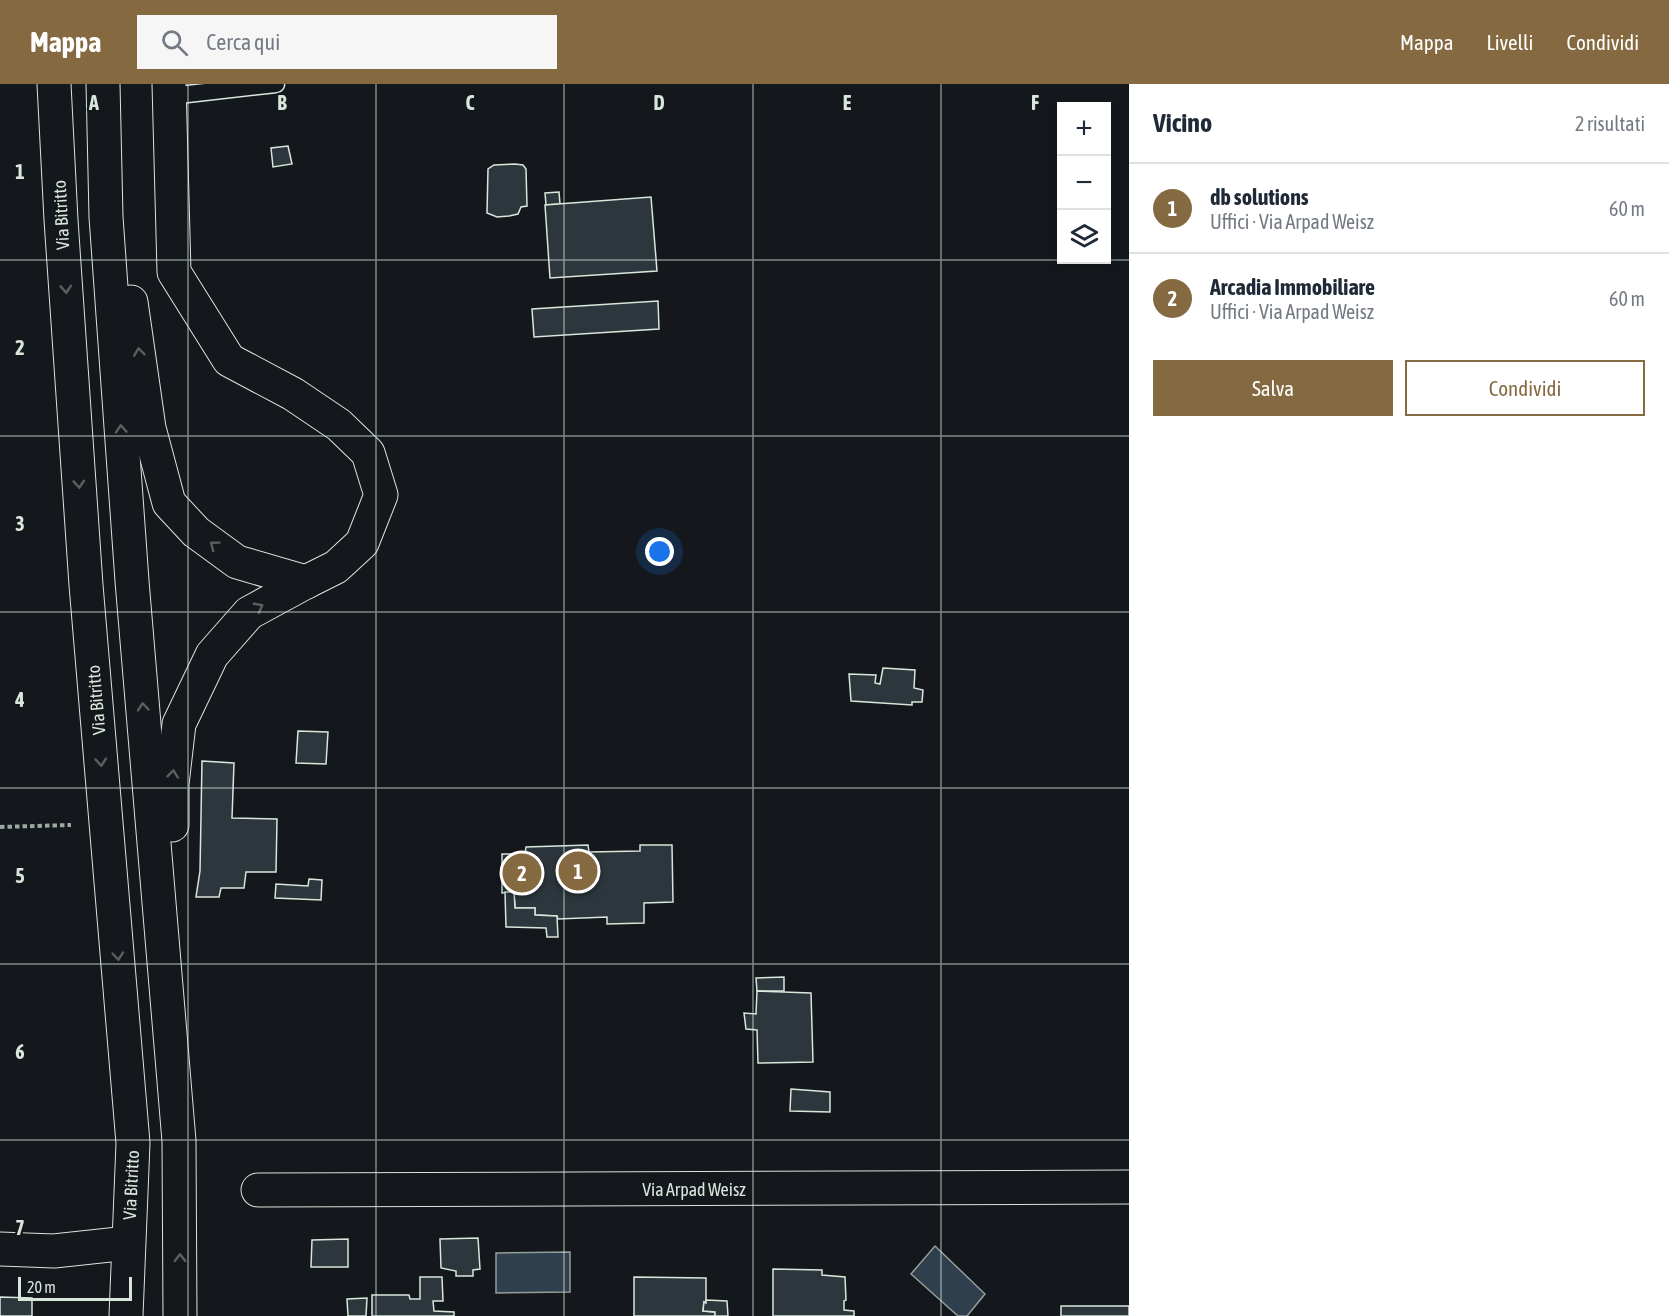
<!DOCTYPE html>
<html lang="it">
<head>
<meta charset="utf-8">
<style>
	:root { --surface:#fff; --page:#f6f6f7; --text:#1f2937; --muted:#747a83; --line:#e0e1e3; --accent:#846941 }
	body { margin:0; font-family:"Asap Condensed",sans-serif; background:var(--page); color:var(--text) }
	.controls { position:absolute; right:18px; top:18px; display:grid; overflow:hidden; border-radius:0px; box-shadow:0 3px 9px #0003 }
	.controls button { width:54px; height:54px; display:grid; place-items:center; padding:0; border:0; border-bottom:2px solid var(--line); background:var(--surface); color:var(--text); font:30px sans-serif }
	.scale { position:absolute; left:18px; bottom:15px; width:114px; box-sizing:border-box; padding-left:6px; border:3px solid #d8e6dc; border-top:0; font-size:16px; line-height:21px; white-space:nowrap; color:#d8e6dc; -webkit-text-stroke:4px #14181c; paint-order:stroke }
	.you { position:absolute; left:660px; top:468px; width:21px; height:21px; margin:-15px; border:4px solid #fff; border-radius:50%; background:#1a73e8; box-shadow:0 0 0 9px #1a73e833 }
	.badge { display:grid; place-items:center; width:39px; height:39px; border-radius:50%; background:var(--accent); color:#fff; font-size:20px; font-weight:700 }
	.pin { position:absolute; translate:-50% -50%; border:3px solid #fff; box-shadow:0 2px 6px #0006 }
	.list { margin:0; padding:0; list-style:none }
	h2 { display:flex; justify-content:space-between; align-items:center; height:78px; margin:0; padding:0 24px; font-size:26px }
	h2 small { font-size:20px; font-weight:400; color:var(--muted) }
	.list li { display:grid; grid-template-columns:39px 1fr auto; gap:18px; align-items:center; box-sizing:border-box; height:90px; padding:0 24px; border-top:2px solid var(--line) }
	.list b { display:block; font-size:22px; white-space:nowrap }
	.list p { margin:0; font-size:20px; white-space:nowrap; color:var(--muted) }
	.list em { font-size:20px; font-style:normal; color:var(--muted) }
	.actions { display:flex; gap:12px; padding:18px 24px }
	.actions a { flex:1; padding:14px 0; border:2px solid var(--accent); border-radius:0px; text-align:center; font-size:21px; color:var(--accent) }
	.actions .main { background:var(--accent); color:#fff }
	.icon { flex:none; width:33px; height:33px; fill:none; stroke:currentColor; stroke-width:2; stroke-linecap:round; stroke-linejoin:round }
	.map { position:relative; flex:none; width:1129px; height:1232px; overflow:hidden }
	header { display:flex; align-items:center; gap:36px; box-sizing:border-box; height:84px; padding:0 30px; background:var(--accent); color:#fff }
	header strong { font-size:28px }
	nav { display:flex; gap:33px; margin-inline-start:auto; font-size:21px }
	.search { width:420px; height:54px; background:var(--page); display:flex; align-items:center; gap:15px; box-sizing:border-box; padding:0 21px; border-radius:0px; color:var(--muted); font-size:22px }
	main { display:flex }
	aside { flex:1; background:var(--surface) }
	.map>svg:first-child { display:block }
</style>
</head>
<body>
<header>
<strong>Mappa</strong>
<div class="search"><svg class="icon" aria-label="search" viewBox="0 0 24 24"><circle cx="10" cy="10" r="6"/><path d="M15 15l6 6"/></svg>Cerca qui</div>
<nav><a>Mappa</a><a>Livelli</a><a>Condividi</a></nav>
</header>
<main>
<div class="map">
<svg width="1129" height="1232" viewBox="0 0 1129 1232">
	<rect width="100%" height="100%" fill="#14181c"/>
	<g fill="#2f3f4d" stroke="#939e99" stroke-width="1.5">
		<path d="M935,1162L985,1210L967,1232H958L911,1190Z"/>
		<path d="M570,1168V1208L496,1209V1169Z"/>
	</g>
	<g fill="#2c363c" stroke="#d8e6dc" stroke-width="1.5">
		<path d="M288,62L292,80L273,83L271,64Z"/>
		<path d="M515,80L523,81L526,85L527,122L521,123L518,130L509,132L497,133L487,129L488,85L494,81Z"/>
		<path d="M559,108L560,120L546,121L545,109Z"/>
		<path d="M651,113L657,187L550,194L545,121Z"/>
		<path d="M658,217L659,245L534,253L532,225Z"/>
		<path d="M883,584L915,586L914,604L923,606L922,618H912V621L851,617L849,590L876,591L875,599L880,600Z"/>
		<path d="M298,647L328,648L326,680L296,679Z"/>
		<path d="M202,677L234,679L232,734L277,735L276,788H246L244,804H221L219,813H196L200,787Z"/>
		<path d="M588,761L589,768L640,767V761H672L673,818L644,819V839L607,840V833L558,835L557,832L535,831V824H515L514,808L502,809V770H525L526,763Z"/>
		<path d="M309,795L322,796L321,816L275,814L276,800L308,802Z"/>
		<path d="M505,808H514L515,824H535V831L557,832L558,853H547L546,844L506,843Z"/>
		<path d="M784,893V907H757L756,894Z"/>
		<path d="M757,907L811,909L813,978L758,979L757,946L746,945L744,929L756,930Z"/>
		<path d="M791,1005L830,1008V1028L790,1027Z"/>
		<path d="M478,1154L480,1185L473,1186V1192H456V1187L441,1184L440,1155Z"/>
		<path d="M348,1155V1183H311L312,1156Z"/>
		<path d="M773,1185L822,1186V1191L845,1193L846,1216L844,1217V1226L854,1227V1232H773Z"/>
		<path d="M420,1193H442L443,1217H433L434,1227L454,1228V1232H372V1211H409L410,1215H420Z"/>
		<path d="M634,1193L706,1194V1219L704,1218L703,1227L715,1228V1232H634Z"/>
		<path d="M0,1213L32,1214V1232H0Z"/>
		<path d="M367,1214L366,1232H348L347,1215Z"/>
		<path d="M706,1216L727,1217L728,1232H715V1228L703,1227L704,1218L706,1219Z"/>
		<rect x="1061" y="1222" width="68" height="10"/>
	</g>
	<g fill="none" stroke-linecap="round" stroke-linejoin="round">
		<g stroke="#d8e6dc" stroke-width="19">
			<path id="lane" d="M170,12L276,0"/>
		</g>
		<g stroke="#d8e6dc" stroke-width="35">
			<g id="street">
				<path d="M169,0L174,188L229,276L293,310L339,341L368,369L381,411L362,459L336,483L306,498"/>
				<path d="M258,1106L1129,1103"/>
				<path d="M0,1165L54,1167L128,1159"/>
			</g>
		</g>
		<g stroke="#d8e6dc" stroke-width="35">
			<g id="highway">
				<path d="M54,0L61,136L86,501L133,1059L126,1232"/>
				<path d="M103,0L106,133L132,497L179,1057L180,1232"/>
				<path d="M131,218L149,344L169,419L196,448L237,478L306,498"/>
				<path d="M172,741V700L179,640L212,571L249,529L306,498"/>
			</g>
		</g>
		<path stroke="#9da8a2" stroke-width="4" stroke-dasharray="4.5 3" stroke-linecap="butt" d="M0,743L71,741"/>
		<use href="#lane" stroke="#14181c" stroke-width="16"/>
		<use href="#street" stroke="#14181c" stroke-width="33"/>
		<use href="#highway" stroke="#14181c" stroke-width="33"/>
	</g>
	<defs><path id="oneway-chevron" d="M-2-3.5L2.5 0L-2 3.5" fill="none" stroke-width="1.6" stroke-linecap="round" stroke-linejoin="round" transform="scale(1.5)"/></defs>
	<g stroke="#59605f">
		<use href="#oneway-chevron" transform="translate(66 205) rotate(86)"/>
		<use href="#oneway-chevron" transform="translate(139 268) rotate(-97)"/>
		<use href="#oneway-chevron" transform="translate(121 345) rotate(-94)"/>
		<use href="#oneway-chevron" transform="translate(79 400) rotate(86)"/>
		<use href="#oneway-chevron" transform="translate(214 461) rotate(-143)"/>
		<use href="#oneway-chevron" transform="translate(259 523) rotate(-28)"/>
		<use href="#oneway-chevron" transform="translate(143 623) rotate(-95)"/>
		<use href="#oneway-chevron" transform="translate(101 678) rotate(85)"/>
		<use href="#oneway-chevron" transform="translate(173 690) rotate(-84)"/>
		<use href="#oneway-chevron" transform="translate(118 872) rotate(85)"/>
		<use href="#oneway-chevron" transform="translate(180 1174) rotate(-91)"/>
	</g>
	<path fill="none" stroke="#d8e6dc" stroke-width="1.5" stroke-opacity="0.55" d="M188,0V1232M376,0V1232M564,0V1232M753,0V1232M941,0V1232M0,176H1129M0,352H1129M0,528H1129M0,704H1129M0,880H1129M0,1056H1129"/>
	<g text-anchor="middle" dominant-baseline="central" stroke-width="4.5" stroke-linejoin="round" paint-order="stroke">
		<g font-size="18" fill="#d8e6dc" stroke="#14181c">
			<text transform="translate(61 131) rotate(-93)">Via Bitritto</text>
			<text transform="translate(96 616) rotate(-95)">Via Bitritto</text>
			<text transform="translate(131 1101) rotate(-87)">Via Bitritto</text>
			<text x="694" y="1105">Via Arpad Weisz</text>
		</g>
	</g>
	<g font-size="20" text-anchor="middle" font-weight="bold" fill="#d8e6dc" stroke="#14181c" stroke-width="4.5" stroke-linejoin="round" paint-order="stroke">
		<text x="94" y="26">A</text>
		<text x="282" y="26">B</text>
		<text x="470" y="26">C</text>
		<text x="659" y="26">D</text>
		<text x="847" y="26">E</text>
		<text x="1035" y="26">F</text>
		<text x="20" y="95">1</text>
		<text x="20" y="271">2</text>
		<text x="20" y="447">3</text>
		<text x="20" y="623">4</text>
		<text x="20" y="799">5</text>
		<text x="20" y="975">6</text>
		<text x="20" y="1151">7</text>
	</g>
</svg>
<div class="controls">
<button>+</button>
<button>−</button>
<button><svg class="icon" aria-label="layers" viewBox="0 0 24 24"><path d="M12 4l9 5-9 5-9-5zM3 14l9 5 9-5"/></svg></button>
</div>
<div class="scale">20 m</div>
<div class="you"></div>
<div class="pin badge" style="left:578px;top:787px">1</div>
<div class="pin badge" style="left:522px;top:789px">2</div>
</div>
<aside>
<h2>Vicino<small>2 risultati</small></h2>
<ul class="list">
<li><span class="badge">1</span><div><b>db solutions</b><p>Uffici · Via Arpad Weisz</p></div><em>60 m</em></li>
<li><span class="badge">2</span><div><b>Arcadia Immobiliare</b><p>Uffici · Via Arpad Weisz</p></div><em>60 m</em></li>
</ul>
<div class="actions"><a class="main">Salva</a><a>Condividi</a></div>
</aside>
</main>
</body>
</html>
